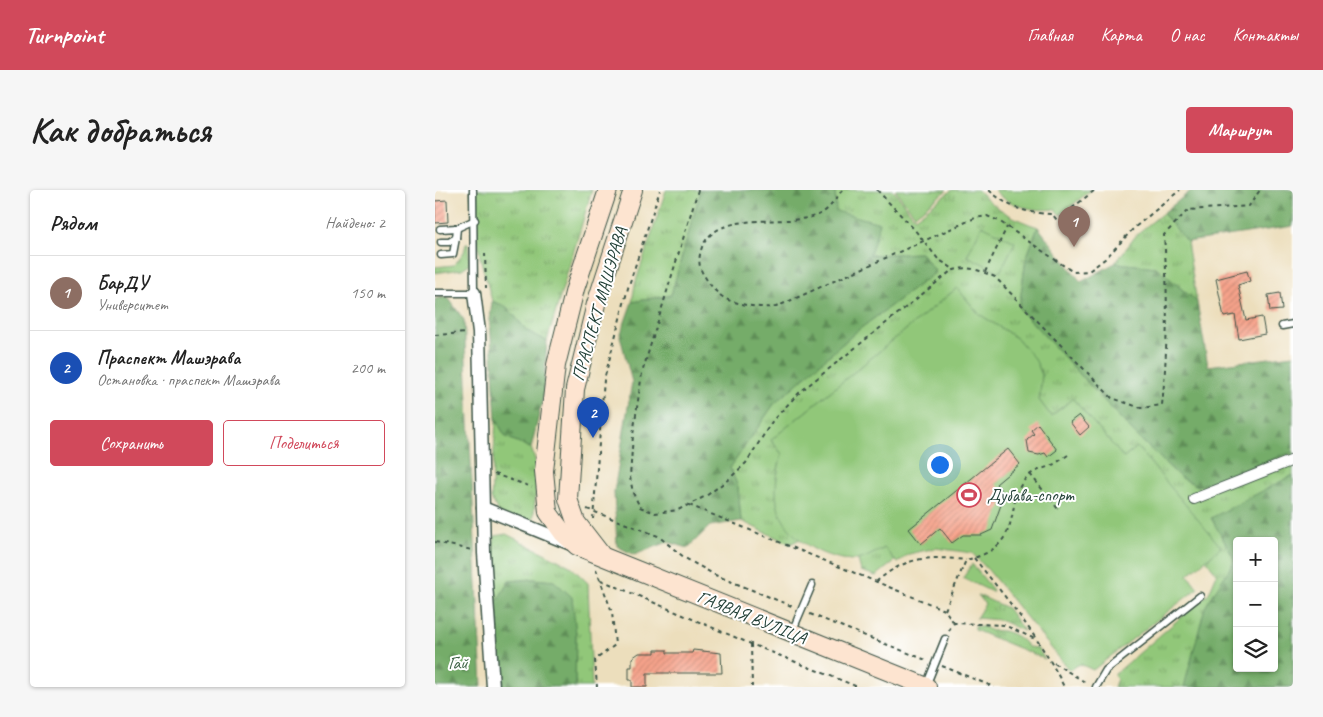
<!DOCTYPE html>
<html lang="ru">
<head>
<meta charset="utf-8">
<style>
	:root { --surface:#fff; --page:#f6f6f6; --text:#222; --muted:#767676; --line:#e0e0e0; --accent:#d1495b }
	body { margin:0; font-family:Caveat,sans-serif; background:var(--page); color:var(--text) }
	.controls { position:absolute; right:15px; bottom:15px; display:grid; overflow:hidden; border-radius:5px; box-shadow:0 1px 4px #0004 }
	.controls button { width:45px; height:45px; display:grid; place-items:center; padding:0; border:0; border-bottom:1px solid var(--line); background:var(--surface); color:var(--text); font:25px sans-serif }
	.you { position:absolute; left:504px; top:274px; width:18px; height:18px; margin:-12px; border:4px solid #fff; border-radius:50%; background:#1a73e8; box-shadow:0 0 0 8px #1a73e833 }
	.badge { display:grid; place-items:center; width:32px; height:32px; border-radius:50%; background:var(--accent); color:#fff; font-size:16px; font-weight:700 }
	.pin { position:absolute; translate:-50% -41px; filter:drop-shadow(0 1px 2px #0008) }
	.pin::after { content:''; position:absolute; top:26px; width:18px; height:15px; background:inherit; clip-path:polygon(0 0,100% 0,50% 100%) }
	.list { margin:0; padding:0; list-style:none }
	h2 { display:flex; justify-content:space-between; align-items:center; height:65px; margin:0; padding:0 20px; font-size:21px }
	h2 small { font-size:16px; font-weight:400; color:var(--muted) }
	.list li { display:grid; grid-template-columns:32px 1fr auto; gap:15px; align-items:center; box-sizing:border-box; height:75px; padding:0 20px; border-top:1px solid var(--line) }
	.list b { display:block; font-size:19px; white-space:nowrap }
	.list p { margin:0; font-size:16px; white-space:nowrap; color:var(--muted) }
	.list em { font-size:16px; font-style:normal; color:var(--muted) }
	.actions { display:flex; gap:10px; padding:15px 20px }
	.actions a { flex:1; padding:11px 0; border:1px solid var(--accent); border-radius:5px; text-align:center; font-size:18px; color:var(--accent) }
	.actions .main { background:var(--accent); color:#fff }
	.icon { flex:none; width:28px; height:28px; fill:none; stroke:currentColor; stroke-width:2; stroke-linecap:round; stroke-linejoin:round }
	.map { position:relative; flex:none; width:858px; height:497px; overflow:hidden; border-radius:5px }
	header { display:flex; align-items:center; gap:30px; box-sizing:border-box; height:70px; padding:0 25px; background:var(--accent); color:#fff }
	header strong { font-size:24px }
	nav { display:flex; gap:28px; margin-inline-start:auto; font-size:18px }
	.intro { display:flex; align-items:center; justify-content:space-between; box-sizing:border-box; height:120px; padding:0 30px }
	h1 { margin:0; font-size:35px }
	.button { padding:12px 22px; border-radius:5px; background:var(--accent); color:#fff; font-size:18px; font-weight:700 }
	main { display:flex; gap:30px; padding:0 30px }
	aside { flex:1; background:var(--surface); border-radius:5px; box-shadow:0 1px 4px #0004 }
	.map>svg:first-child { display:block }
</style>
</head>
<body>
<header>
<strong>Turnpoint</strong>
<nav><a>Главная</a><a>Карта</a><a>О нас</a><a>Контакты</a></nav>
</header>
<div class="intro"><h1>Как добраться</h1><a class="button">Маршрут</a></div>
<main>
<aside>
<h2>Рядом<small>Найдено: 2</small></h2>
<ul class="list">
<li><span class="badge" style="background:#8d6e63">1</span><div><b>БарДУ</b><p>Университет</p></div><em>150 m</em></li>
<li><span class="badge" style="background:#1a4fb4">2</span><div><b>Праспект Машэрава</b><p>Остановка · праспект Машэрава</p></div><em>200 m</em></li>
</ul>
<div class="actions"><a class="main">Сохранить</a><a>Поделиться</a></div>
</aside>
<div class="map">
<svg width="858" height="497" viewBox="0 0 858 497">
	<defs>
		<pattern id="grass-tufts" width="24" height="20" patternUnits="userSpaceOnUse" patternTransform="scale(1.25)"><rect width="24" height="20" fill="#91c779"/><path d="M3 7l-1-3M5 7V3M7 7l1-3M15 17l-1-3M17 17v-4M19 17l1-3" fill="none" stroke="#76a364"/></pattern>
		<pattern id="forest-firs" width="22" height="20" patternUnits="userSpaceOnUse" patternTransform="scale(1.25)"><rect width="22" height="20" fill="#74ac69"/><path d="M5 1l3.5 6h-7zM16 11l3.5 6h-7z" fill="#5f8d57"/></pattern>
		<pattern id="building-hatch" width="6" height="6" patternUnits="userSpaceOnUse" patternTransform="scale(1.25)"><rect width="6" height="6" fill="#f7a38b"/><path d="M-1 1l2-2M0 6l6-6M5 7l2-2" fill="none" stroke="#c78672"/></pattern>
	</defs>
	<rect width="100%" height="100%" fill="#fff"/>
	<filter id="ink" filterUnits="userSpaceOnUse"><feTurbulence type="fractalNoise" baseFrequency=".02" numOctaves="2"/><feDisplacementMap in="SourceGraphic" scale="10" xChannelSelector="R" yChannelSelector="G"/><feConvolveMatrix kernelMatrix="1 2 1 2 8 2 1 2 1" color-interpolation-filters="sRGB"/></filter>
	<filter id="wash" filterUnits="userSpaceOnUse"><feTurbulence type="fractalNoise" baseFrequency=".0096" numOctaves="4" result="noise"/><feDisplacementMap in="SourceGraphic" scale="20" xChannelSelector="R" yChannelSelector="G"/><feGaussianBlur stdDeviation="1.12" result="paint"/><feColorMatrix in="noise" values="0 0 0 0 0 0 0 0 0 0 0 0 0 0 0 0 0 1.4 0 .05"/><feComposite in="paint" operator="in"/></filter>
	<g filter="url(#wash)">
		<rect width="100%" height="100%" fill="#ecdebc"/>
		<g fill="url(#grass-tufts)" stroke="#588256" fill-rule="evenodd">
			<path d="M35,0H157L112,151L92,141L72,117L57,111L45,67Z"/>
			<path d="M231,0H266L236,105L197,112L200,94Z"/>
			<path d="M400,0H458L480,28L517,0H543C559,18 580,30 603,37L591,69L584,118L700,244L745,287L763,296L858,262V497H679L682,489L679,485L774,403L782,384L771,370L785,357L702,257L689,268L638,209L616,226L604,210L607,185L583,149L544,124L522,98L336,250L347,264L341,287L355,339L365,349L355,354L306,331L303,297L295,278L339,214L422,141L501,82L486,63L435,65L400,20ZM802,351H839V478H802Z"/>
			<path d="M728,23L752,52L762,112L721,77L680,73L703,43Z"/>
			<path d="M31,54H34V74L27,79L0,83V77L19,75L29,62Z"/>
			<path d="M61,230L71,247L96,258L103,278L98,332H70L56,309Z"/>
			<path d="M71,344L135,376L153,393L157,497H140L141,443L119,391L98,389L74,391L61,413C61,391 54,367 60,346Z"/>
			<path d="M450,358L460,371L441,386L426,381L423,370Z"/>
			<path d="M537,374L558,400L557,402L528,388Z"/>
			<path d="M543,405L572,418L589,441L565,430L541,428L550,414Z"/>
			<path d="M540,436L550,437L556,441C571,439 585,445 593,457L602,458L610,469L540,440Z"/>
		</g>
		<g fill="url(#forest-firs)" stroke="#4a744e" fill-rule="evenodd">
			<path d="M266,0H400L401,21L445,33L435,65L486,63L501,82L422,141L339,214L295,278L303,297L306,331L275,336L253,358L233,352L199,365L182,356L179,302L197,192L185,146L197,112L236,105Z"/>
			<path d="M757,0H858V36L752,52L728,23Z"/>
			<path d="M603,37L646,92L680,73L721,77L762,112L773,176L858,165V262L763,296L745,287L700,244L584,118L591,69Z"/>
			<path d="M12,106L29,130L47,497H0V109Z"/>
			<path d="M57,111L72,117L92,141L112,151L108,208L96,258L71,247L61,230L55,130Z"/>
			<path d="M858,285V497H749L770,417L800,370L776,328ZM802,351H839V478H802Z"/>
			<path d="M98,389L119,391L137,407L141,443L140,497H66L61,413L74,391Z"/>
		</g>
		<g fill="#91c779" stroke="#588256">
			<path d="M460,0H512L480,25Z"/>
			<path d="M559,0H656L625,25L620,19C598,22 574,16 559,0Z"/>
			<path d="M547,35L580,52L565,82L532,66Z"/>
			<path d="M522,98L544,124L583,149L601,171L607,185L604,210L616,226L638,209L689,268L702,257L786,357L753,385L763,398L658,480L645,474L634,480L554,381L537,363L501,358L474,364L462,373L450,358C442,361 430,369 422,370C391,371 355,351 344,321C338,302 342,282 347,264L336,250Z"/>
		</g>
		<g id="blocks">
			<g fill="url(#building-hatch)">
				<path d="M12,10L13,32L0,33V11Z"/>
				<path d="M812,81L815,91L803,95L811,130L827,127L830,144L804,149L800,125L789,127L781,89Z"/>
				<path d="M845,103L847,120L835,121L833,105Z"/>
				<path d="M644,225L654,237L645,245L635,232Z"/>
				<path d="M603,234L622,260L613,267L610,263L604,265L594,263L592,250L599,244L596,240Z"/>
				<path d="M573,259L585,274L561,294L573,308L567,312L557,340L546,345H528L517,353L505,338L486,354L474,339Z"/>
				<path d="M220,460H232V463H257L258,460L286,463L287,483H212V497H197V490H194V477H197V468L204,463H220Z"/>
			</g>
		</g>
	</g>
	<g filter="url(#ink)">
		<use href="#blocks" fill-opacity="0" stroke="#3e5548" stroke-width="1"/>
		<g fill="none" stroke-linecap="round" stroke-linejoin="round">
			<g stroke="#3e5548" stroke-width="9">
				<g id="service">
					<path d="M22,38L40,30"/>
					<path d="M5,39L22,38L21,48"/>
					<path d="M6,52H14L21,48L18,64L6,65"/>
					<path d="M0,103H39L38,0"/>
					<path d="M847,136L858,134"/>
					<path d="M357,442L377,395"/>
					<path d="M491,496L510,449"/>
					<path d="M661,497L671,480L765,406"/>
				</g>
			</g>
			<g stroke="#3e5548" stroke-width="12">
				<path id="pedestrian" d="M759,309L858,270"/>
			</g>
			<g stroke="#3e5548" stroke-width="15">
				<g id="minor">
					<path d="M39,103L44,142L49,363L58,497"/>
					<path d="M48,318L136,354"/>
				</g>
			</g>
			<g stroke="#3e5548" stroke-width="20">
				<g id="secondary">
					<path d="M173,0L140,99L121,175L109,281L113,322L128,343L142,356L492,497"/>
					<path d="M165,363L141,332L133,309L140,199L161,114L198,0"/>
				</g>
			</g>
			<g stroke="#3e5548" stroke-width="2" stroke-dasharray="4 4" stroke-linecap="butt">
				<path d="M263,0L207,183L198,245L195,287L198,303L205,317L220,323L243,320L271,306L294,289L311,273L338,230L365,202L516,81C533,75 543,80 560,87L677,208L706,218L727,215C733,158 733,102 729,45L753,20L814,16L825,0"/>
				<path d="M407,0C402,8 395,18 387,23C357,40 285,16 267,57C264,66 263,74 267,82C274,94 283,107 296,111C312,116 325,118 341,117L540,28L552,26L564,31L638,82L654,81L671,68L699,38L745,0"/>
				<path d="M442,0L479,39L503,69L520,80"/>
				<path d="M554,0C574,18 590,23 617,24L622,30L660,0"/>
				<path d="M50,63L51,98"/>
				<path d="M550,82L572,37"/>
				<path d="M0,145L32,143"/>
				<path d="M59,284L97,297"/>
				<path d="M595,284L623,319"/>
				<path d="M254,315L510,420L519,433"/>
				<path d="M152,319L223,346L250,368L280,385L359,417"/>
				<path d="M158,329L169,190L193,98L225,0"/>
				<path d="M0,352L37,360"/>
				<path d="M539,368C572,409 606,449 629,497"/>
				<path d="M161,379L177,422L180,455L160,470L162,497"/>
				<path d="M166,390L316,454L423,497"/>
				<path d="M441,392C471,366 493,366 531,370"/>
				<path d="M510,420L531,370C560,363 573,352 578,321C580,311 581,301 588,292C596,280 604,281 617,275C622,273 628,268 633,265"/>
				<path d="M375,424L491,470"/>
				<path d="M514,441L519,433L569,435L600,449"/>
				<path d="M316,454L317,497"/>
				<path d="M619,473L653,494"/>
				<path d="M507,476L559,497"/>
			</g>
			<use href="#service" stroke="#fff" stroke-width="6"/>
			<use href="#pedestrian" stroke="#fff" stroke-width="10"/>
			<use href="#minor" stroke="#fff" stroke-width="12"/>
			<use href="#secondary" stroke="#fde4d0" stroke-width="18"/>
		</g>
	</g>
	<defs>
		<g id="stadium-ring" transform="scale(1.25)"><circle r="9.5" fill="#fff" stroke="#d1495b" stroke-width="1.5"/><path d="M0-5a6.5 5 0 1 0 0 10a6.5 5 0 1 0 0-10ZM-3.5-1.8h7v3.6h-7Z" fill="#d1495b"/></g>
	</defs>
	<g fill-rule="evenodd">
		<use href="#stadium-ring" x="534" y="305"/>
	</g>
	<g text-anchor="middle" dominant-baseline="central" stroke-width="4" stroke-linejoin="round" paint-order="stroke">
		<g font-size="18" fill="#1f3d34" stroke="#fff">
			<text transform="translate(164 114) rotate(-74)">ПРАСПЕКТ МАШЭРАВА</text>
			<text transform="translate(317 427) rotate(22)">ГАЯВАЯ ВУЛІЦА</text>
		</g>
		<g font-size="18" fill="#1f3d34" stroke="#fff" text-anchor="start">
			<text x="552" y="305">Дубава-спорт</text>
		</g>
		<g font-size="18" fill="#416649" stroke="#fff">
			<text x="23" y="473">Гай</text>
		</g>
	</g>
</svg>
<div class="controls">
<button>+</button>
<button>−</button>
<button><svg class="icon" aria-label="layers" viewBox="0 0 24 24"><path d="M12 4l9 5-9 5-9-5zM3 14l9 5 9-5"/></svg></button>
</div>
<div class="you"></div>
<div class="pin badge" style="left:639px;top:57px;background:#8d6e63">1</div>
<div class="pin badge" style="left:158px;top:248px;background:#1a4fb4">2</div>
</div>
</main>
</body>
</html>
